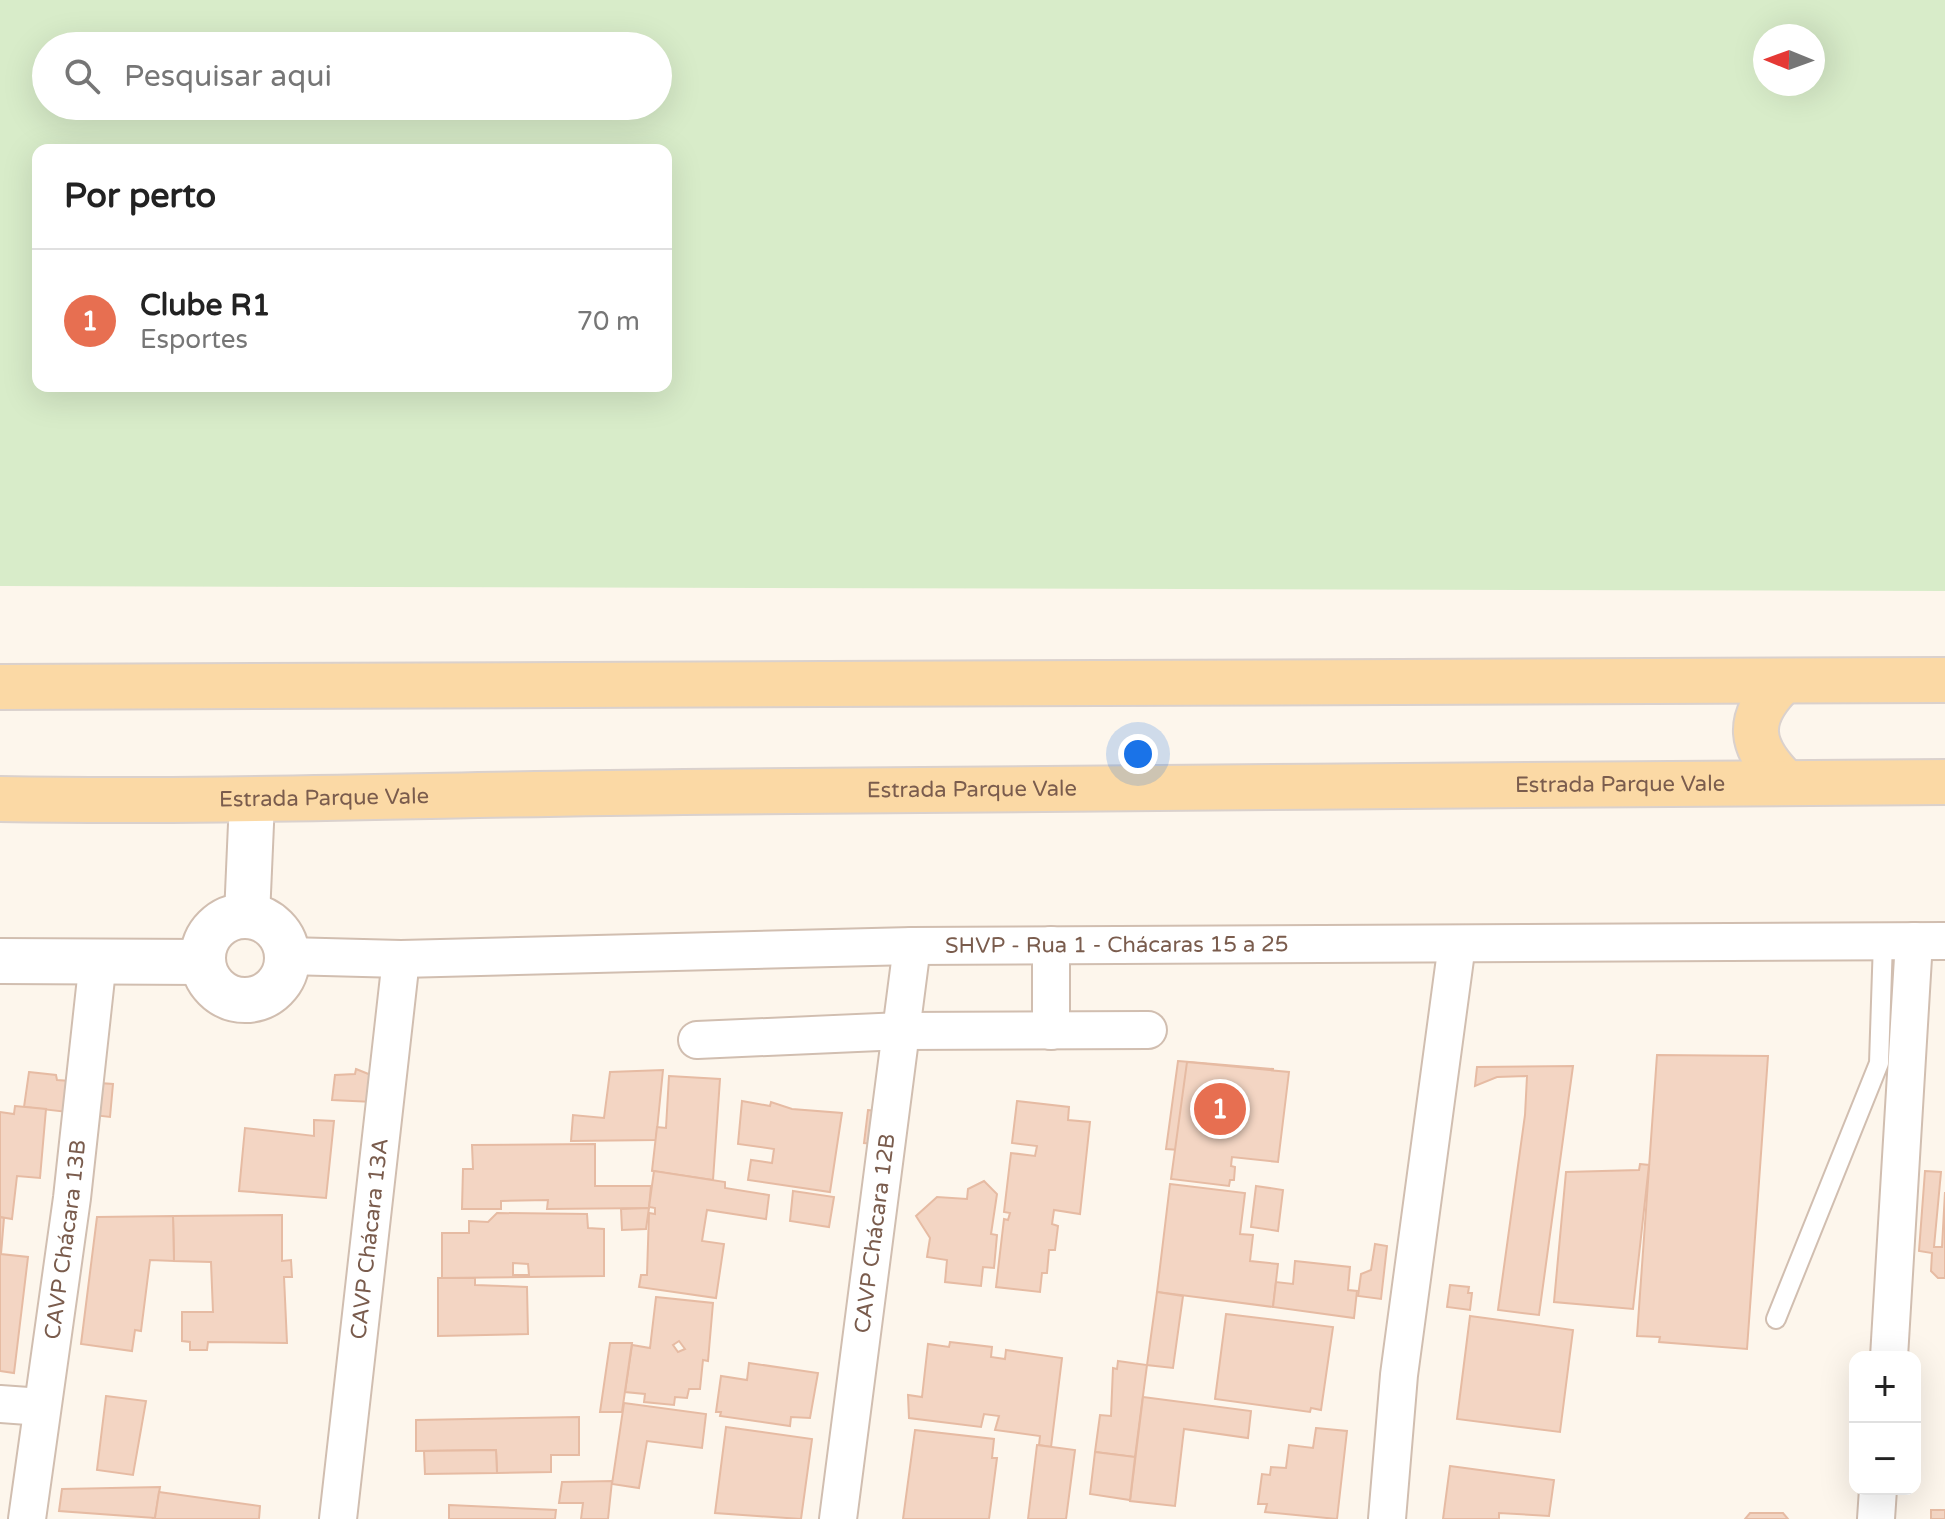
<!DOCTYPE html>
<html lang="pt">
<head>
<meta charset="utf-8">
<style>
	:root { --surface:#fff; --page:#f2f2f2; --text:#222; --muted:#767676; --line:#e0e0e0; --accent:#e76f51 }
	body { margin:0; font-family:"Varela Round",sans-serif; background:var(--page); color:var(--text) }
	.controls { position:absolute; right:24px; bottom:24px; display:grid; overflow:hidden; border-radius:16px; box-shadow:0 8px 32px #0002 }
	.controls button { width:72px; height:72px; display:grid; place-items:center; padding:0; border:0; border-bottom:2px solid var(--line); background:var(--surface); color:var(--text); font:40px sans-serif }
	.compass { position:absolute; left:1753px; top:24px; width:72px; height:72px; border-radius:50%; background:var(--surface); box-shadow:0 8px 32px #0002; rotate:271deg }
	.you { position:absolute; left:1138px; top:754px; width:28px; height:28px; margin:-20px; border:6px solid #fff; border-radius:50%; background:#1a73e8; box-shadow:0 0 0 12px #1a73e833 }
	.badge { display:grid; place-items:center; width:52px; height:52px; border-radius:50%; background:var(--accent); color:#fff; font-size:26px; font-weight:700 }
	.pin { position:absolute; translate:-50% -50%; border:4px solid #fff; box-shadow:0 2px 8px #0006 }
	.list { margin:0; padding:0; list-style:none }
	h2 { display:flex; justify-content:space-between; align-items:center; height:104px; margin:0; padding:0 32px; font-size:34px }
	h2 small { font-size:26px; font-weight:400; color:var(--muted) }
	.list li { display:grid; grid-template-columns:52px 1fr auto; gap:24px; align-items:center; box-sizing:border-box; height:144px; padding:0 32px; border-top:2px solid var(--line) }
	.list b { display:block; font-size:30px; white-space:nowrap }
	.list p { margin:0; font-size:26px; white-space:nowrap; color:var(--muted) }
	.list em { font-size:26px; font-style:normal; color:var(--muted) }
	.icon { flex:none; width:44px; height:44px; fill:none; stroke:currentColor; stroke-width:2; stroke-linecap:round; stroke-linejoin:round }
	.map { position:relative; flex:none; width:1945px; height:1519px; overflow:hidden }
	.search { position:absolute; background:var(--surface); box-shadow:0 8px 32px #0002; left:32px; top:32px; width:640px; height:88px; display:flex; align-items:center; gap:20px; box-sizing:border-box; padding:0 28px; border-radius:44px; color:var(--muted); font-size:30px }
	.panel { position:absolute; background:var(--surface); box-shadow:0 8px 32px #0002; left:32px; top:144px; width:640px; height:248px; border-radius:16px }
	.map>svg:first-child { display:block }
</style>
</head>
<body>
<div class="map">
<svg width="1945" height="1519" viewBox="0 0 1945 1519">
	<rect width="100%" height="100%" fill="#fdf6ec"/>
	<path fill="#d8ecc9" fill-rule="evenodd" d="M0,0H1945V591L0,586ZM1765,36H1813V84H1765ZM46,46H658V106H46ZM38,150H666V386H38Z"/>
	<g fill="#f3d5c3" stroke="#e6bba3" stroke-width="2" fill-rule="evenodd">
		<path d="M1657,1055L1768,1056L1747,1349L1659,1342L1660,1337L1637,1336Z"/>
		<path d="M1178,1061L1273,1069L1264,1156L1166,1149Z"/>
		<path d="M1187,1062L1289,1072L1278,1162L1232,1157L1231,1166L1235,1167L1234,1180H1230L1229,1186L1171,1179Z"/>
		<path d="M1573,1066L1539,1315L1498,1310L1525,1115L1527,1076L1497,1077L1475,1086L1477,1067Z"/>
		<path d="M356,1069L371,1075L373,1102L332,1100L335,1075L355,1074Z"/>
		<path d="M663,1070L656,1140L571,1141L573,1115L604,1118L610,1072Z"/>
		<path d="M29,1072L56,1075L57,1080L113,1084L110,1117L24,1107Z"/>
		<path d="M669,1076L720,1079L713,1180L652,1171L657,1127L666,1128Z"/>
		<path d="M742,1101L770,1106L771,1102L792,1109L842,1113L830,1192L748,1180L751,1160L772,1163L774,1149L738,1144Z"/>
		<path d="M1017,1101L1069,1107L1068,1120L1090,1122L1080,1214L1054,1210L1052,1224L1058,1226L1055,1250H1049L1047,1273H1042L1040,1292L996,1287L1004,1219L1008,1220L1010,1213L1004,1212L1011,1153L1035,1156L1037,1146L1012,1143Z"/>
		<path d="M15,1106L46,1109L40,1178L17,1176L12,1219L0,1217V1112L14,1114Z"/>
		<path d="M868,1110L892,1113L887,1145L864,1143Z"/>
		<path d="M314,1120L334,1121L326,1198L239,1191L245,1128L314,1136Z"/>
		<path d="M595,1144V1186H651L649,1208L547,1209L548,1200L501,1201V1209H462L463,1169H473L472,1145Z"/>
		<path d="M1640,1164L1649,1165L1633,1309L1554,1302L1566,1172L1639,1170Z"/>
		<path d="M654,1171L725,1182V1188L769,1195L766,1219L707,1210L702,1241L724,1244L716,1298L639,1287L641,1275H647L649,1213L655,1214V1208L649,1207Z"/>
		<path d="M1925,1171L1941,1172L1934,1247H1942L1945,1192V1278H1938L1931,1271L1932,1253L1919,1251Z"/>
		<path d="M984,1181L997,1194L991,1234L997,1235L994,1268L983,1267L981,1286L945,1282L947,1260L927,1257L930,1238L916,1216L937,1197L967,1199L968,1189Z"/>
		<path d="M1170,1184L1245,1193L1240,1234L1253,1235L1250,1261L1278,1264L1273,1307L1157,1292Z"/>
		<path d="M1256,1186L1283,1190L1278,1231L1251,1227Z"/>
		<path d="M793,1191L834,1197L829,1227L790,1221Z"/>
		<path d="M649,1208L646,1229L622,1230L621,1209Z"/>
		<path d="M497,1213L587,1214L588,1228L604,1229V1276L442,1278V1233H469V1221L488,1222ZM513,1263L528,1264L529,1275H513Z"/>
		<path d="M282,1215V1261L291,1260L292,1277H284L287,1343L208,1342L207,1350H190V1342L182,1341V1312H213L211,1262L174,1261L173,1216Z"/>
		<path d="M173,1216L174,1261L150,1260L141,1331L135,1330L132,1351L81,1344L97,1217Z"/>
		<path d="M0,1217L4,1218L1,1254L28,1257L14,1373L0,1371Z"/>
		<path d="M1375,1244L1387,1246L1381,1299L1358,1296L1361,1274L1371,1270Z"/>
		<path d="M1295,1261L1350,1267L1348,1290L1357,1291L1354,1318L1273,1307L1276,1282L1293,1284Z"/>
		<path d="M438,1278H475V1285L527,1287L528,1334L438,1336Z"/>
		<path d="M1450,1285L1469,1287L1468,1293H1472L1470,1310L1447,1307Z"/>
		<path d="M1157,1292L1183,1296L1173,1368L1147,1365Z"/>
		<path d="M656,1297L713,1303L708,1361L703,1360L700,1389H689L687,1398L675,1397L674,1405L644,1402L645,1394L625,1392L632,1345L650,1348ZM679,1341L685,1349L678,1352L673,1345Z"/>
		<path d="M1226,1314L1333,1327L1321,1410L1311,1408L1310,1412L1215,1399Z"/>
		<path d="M1470,1316L1573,1330L1560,1432L1457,1419Z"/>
		<path d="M950,1342L992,1347L991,1357L1005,1359L1006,1350L1062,1358L1051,1447L1039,1445L1040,1436L995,1430L999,1416L984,1414L981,1427L909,1418L908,1395L922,1397L928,1344L949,1347Z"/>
		<path d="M610,1343H632L622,1412H600Z"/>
		<path d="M1118,1361L1147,1365L1135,1457L1095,1452L1100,1415L1111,1416L1113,1368L1117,1369Z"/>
		<path d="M749,1363L818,1373L810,1418L791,1417L790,1426L720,1416L721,1412H716L721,1376L747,1380Z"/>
		<path d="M106,1396L146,1401L133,1475L97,1470Z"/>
		<path d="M1143,1397L1251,1411L1248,1438L1184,1429L1175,1506L1130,1501Z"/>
		<path d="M624,1403L706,1414L702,1448L647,1441L639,1488L612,1484Z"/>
		<path d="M579,1417V1455H551V1472L497,1473L496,1450L416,1451V1420Z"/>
		<path d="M726,1427L812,1439L801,1519L715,1513Z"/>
		<path d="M1316,1428L1347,1431L1337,1519L1265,1512L1267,1504H1258L1262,1474L1270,1475L1271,1467L1286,1468L1289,1445L1313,1448Z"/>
		<path d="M915,1430L994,1439L992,1458H997L989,1519H903Z"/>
		<path d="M1037,1445L1075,1450L1066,1519H1028Z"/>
		<path d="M496,1450L497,1473L425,1474L424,1451Z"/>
		<path d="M1095,1452L1135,1457L1130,1500L1090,1494Z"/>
		<path d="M1450,1466L1554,1480L1549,1516L1499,1513V1519H1443Z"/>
		<path d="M612,1481L608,1519H581L583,1503H559L562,1482Z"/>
		<path d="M160,1487L155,1518L59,1511L62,1489Z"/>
		<path d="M159,1492L260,1506L259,1519H152L155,1518Z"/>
		<path d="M449,1505L556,1510L555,1519H449Z"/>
		<rect x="1931" y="1510" width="14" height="9"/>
		<path d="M1750,1513H1783L1788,1519H1745Z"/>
	</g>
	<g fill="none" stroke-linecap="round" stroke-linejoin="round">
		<g stroke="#d1beb0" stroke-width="22">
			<path id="service" d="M1776,1319L1879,1063L1883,941"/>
		</g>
		<g stroke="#d1beb0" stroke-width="40">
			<g id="minor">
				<path id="s1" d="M287,956L401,959L912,946L1945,941"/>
				<path d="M1051,1031V945"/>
				<path d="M697,1040L902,1031L1148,1030"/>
				<path d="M1889,1357L1914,941"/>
				<path d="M0,1404L42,1407"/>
				<path id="s2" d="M27,1519L72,1198L98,960"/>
				<path id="s3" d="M338,1519L401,959"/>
				<path id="s4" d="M838,1519L912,946"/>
				<path d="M1387,1519L1399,1375L1457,944"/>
				<path d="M1876,1519L1878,1489"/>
			</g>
		</g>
		<g stroke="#d1beb0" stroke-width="48">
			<g id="tertiary">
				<path d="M247,916L252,801"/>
				<circle cx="245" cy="958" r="42"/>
				<path d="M0,961L203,962"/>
			</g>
		</g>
		<g stroke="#dad1cd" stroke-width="48">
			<g id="primary">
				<path d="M1783,681C1744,719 1749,747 1786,783"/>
				<path d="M0,687L1945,680"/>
				<path id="s5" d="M0,799C228,803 456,794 684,792C1104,788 1525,785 1945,782"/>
			</g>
		</g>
		<use href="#service" stroke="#fff" stroke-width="18"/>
		<use href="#minor" stroke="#fff" stroke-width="36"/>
		<use href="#tertiary" stroke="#fff" stroke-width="44"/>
		<use href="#primary" stroke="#fbd9a5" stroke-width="44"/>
	</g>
	<g text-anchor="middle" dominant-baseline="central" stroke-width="6" stroke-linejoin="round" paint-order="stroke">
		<g font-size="22" fill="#7a5c4d" stroke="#fffaf3">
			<text stroke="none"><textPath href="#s5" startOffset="1620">Estrada Parque Vale</textPath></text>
			<text stroke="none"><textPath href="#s5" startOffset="972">Estrada Parque Vale</textPath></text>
			<text stroke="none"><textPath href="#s5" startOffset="324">Estrada Parque Vale</textPath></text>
			<text stroke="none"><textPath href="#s1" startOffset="830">SHVP - Rua 1 - Chácaras 15 a 25</textPath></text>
			<text stroke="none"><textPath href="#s4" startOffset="288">CAVP Chácara 12B</textPath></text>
			<text stroke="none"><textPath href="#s3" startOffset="282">CAVP Chácara 13A</textPath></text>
			<text stroke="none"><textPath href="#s2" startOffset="282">CAVP Chácara 13B</textPath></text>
		</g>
	</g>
</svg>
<div class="controls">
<button>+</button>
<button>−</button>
</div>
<svg class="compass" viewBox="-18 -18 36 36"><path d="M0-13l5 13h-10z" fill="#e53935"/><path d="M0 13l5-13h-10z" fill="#767676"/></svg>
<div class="you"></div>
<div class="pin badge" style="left:1220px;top:1109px">1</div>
<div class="search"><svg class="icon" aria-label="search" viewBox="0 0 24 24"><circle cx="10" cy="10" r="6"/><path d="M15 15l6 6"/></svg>Pesquisar aqui</div>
<section class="panel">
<h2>Por perto<small></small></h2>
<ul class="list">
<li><span class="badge">1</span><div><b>Clube R1</b><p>Esportes</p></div><em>70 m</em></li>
</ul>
</section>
</div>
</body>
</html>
